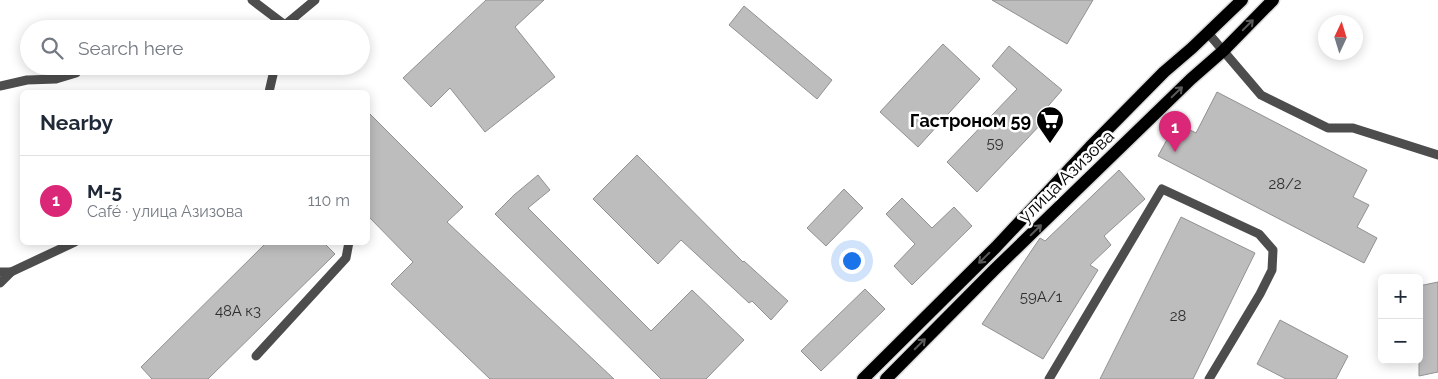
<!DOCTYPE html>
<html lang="en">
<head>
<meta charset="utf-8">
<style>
	:root { --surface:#fff; --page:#f2f2f3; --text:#1f2937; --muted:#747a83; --line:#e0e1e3; --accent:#db2777 }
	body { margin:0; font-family:Raleway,sans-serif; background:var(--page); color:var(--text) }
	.controls { position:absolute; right:15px; bottom:15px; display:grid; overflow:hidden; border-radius:8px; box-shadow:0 2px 12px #0003 }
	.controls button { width:45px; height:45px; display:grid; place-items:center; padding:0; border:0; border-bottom:1px solid var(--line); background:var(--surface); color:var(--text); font:25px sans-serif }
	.compass { position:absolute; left:1318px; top:15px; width:45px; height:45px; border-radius:50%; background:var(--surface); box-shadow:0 2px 12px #0003; rotate:4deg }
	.you { position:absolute; left:851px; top:260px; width:18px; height:18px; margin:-12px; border:4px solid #fff; border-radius:50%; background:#1a73e8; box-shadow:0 0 0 8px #1a73e833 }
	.badge { display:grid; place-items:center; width:32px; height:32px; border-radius:50%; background:var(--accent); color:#fff; font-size:16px; font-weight:700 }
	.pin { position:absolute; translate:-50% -41px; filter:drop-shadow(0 1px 2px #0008) }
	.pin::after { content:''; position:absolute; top:26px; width:18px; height:15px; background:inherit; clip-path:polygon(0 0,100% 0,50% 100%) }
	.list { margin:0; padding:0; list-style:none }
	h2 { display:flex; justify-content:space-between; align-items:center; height:65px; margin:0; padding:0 20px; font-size:21px }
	h2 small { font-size:16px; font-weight:400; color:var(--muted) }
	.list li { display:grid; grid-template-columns:32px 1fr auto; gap:15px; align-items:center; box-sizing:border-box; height:90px; padding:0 20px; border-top:1px solid var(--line) }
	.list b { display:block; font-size:19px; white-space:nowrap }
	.list p { margin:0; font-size:16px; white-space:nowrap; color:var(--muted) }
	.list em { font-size:16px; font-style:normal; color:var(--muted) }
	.icon { flex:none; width:28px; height:28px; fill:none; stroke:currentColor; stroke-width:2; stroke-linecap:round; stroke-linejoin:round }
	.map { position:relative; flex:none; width:1438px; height:379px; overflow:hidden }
	.search { position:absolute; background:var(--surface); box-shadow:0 2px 12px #0003; left:20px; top:20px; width:350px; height:55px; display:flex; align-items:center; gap:12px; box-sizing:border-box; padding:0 18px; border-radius:28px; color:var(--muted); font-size:19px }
	.panel { position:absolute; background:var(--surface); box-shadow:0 2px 12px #0003; left:20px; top:90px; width:350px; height:155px; border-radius:8px }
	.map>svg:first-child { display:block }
</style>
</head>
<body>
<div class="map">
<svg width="1438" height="379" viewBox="0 0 1438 379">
	<rect width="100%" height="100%" fill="#fff"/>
	<g fill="#bdbdbd" stroke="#919191">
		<path d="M486,0H544L515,27L555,77L485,132L450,88L431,107L403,78Z"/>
		<path d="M992,0H1093L1067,44Z"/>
		<path d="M744,6L832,80L817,99L729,25Z"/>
		<path d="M943,44L980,79L918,147L880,112Z"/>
		<path d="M1009,46L1062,90L1037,119L1042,123L977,192L947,162L1017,89L992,66Z"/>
		<path d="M1217,92L1367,170L1353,197L1369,205L1357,227L1377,238L1364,263L1158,156L1176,123L1196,133Z"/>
		<path d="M368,112L463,207L447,222L614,379H490L391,284L413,262L368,216Z"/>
		<path d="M637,155L743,262L744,261L788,301L771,320L752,301L749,303L681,240L658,264L593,199Z"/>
		<path d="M1119,170L1145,199L1104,236L1111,245L1090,265L1098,270L1043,359L982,324L1040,238L1045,241Z"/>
		<path d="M538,175L550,190L528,208L651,331L692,290L744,340L706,379H661L495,214L514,195Z"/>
		<path d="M844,189L863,208L826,246L807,228Z"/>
		<path d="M902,198L932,228L954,207L972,226L912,285L894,266L915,244L886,214Z"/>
		<path d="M1181,217L1255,253L1193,379H1100Z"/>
		<path d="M267,242H323L335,254L208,379H152L141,367Z"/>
		<path d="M1438,282V372L1419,376V286Z"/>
		<path d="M865,289L885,309L821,371L801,351Z"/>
		<path d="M1280,320L1348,356L1336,379H1286L1257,364Z"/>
	</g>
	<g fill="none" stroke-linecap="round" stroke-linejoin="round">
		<g stroke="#dbdbdb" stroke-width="15">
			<g id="major">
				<path d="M863,379L996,247L1090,147L1164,72L1192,48L1242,0"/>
				<path d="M886,379L994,270L1191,79L1223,51L1273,0"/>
			</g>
		</g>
		<g stroke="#4d4d4d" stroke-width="9">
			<path d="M252,0L285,25"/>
			<path d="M284,29L285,25L315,0"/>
			<path d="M1208,33L1261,95L1328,128H1353L1438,155"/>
			<path d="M0,86L27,80L56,79L76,73L82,66"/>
			<path d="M269,92L275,66"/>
			<path d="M0,272H11L75,242"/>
			<path d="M0,283L11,272"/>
			<path d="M256,356L346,258L349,242"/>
			<path d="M1049,379L1162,189L1259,234L1273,250L1272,270L1260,294L1209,379"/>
		</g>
		<use href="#major" stroke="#000" stroke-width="12"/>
	</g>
	<defs><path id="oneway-shaft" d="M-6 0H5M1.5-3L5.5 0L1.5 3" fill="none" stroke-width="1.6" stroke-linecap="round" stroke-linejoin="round" transform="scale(1.25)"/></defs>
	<g stroke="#595959">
		<use href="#oneway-shaft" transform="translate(1248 25) rotate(-45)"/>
		<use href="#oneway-shaft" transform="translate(1177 92) rotate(-44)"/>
		<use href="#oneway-shaft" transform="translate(1036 230) rotate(-44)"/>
		<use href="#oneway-shaft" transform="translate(984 258) rotate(135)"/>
		<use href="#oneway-shaft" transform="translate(920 344) rotate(-45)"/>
	</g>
	<defs>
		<g id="supermarket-pin" transform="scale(1.4375)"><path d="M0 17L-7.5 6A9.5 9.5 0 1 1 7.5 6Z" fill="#000" stroke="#fff"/><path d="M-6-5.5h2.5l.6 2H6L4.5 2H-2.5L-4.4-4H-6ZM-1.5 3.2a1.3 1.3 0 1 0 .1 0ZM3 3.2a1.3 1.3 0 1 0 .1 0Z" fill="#fff"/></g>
	</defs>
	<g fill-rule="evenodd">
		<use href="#supermarket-pin" x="1050" y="120"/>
	</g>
	<g text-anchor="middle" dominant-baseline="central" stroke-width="5" stroke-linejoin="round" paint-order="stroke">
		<g font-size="15" fill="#2f2f2f">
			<text x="995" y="143">59</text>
			<text x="1285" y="184">28/2</text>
			<text x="1041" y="297">59А/1</text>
			<text x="238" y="311">48А к3</text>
			<text x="1178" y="316">28</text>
		</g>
		<g font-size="18" font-weight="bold" fill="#000" stroke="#fff" text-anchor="end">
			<text x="1031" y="120">Гастроном 59</text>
		</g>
		<g font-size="18" fill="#000" stroke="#fff">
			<text transform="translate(1066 176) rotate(-44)">улица Азизова</text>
		</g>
	</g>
</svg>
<div class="controls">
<button>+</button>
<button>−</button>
</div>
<svg class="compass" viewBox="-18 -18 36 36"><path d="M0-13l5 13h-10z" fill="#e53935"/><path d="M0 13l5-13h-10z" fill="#747a83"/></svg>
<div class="you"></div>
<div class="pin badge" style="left:1175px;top:152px">1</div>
<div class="search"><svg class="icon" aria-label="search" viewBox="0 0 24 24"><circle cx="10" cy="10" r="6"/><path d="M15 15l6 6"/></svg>Search here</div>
<section class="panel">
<h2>Nearby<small></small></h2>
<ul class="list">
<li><span class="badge">1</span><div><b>М-5</b><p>Café · улица Азизова</p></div><em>110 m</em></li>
</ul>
</section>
</div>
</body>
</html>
